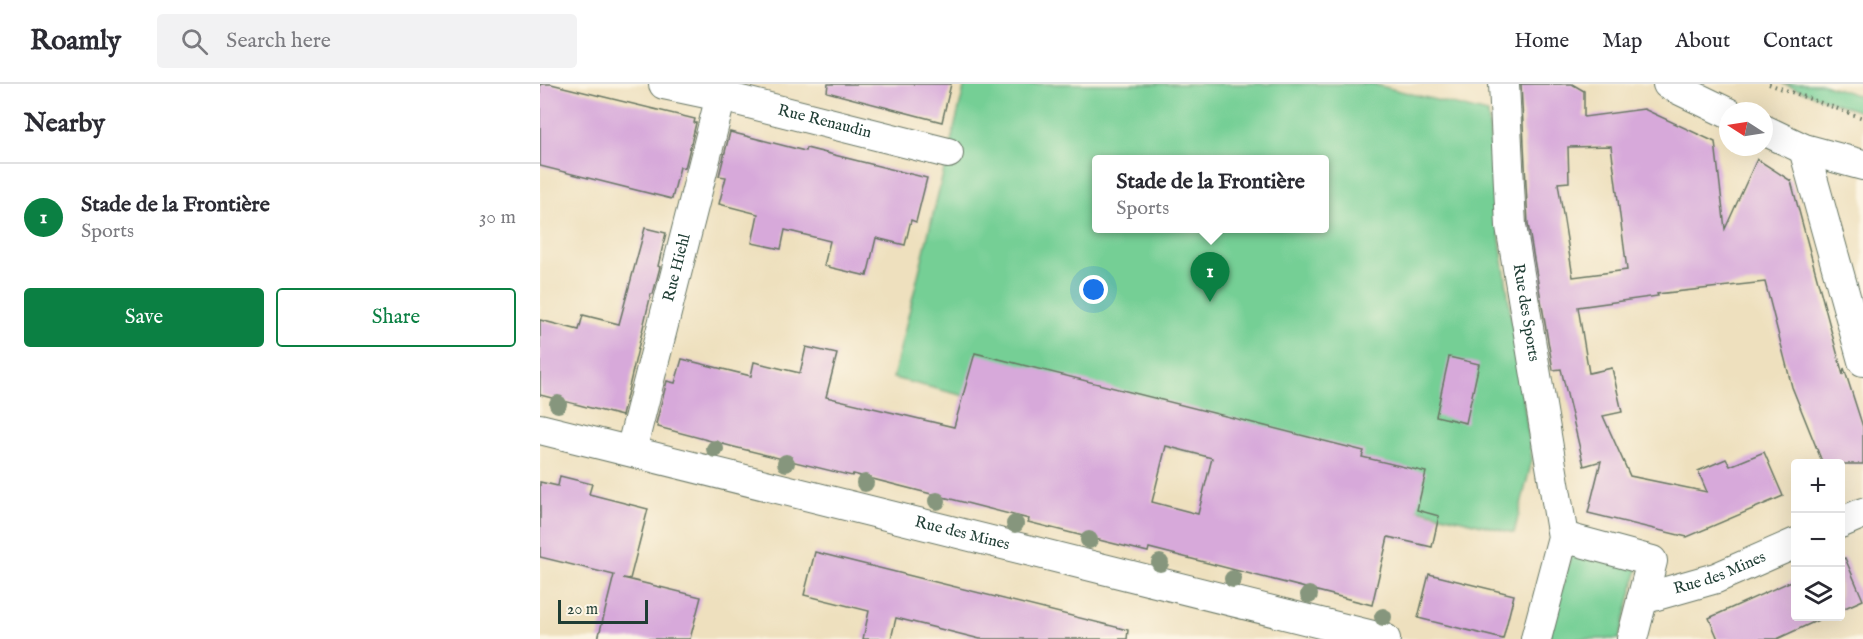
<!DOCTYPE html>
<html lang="en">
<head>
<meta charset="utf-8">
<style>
	:root { --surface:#fff; --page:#f2f2f3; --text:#2b2b33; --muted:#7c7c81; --line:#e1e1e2; --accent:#0b8043 }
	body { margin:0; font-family:"IM FELL English",serif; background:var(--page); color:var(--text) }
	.controls { position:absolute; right:18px; bottom:18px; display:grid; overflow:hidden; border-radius:6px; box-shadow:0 6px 24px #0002 }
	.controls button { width:54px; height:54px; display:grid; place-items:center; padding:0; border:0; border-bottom:2px solid var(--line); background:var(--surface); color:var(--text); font:30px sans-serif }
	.compass { position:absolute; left:1179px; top:18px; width:54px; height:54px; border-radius:50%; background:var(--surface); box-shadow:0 6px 24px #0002; rotate:282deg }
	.scale { position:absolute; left:18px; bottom:15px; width:90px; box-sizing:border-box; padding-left:6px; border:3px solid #1f3d34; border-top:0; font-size:16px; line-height:21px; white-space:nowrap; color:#1f3d34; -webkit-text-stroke:4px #fcf5e5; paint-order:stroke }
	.you { position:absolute; left:554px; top:206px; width:21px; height:21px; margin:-15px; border:4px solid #fff; border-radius:50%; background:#1a73e8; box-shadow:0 0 0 9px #1a73e833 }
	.badge { display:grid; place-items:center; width:39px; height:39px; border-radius:50%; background:var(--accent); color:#fff; font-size:20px; font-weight:700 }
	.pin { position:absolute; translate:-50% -50px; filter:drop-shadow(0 2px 3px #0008) }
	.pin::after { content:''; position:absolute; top:32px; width:21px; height:18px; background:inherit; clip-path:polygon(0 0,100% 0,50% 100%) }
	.popup { position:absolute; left:552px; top:71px; width:237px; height:78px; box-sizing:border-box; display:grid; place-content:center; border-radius:6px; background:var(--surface); filter:drop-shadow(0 2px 4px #0005); font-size:20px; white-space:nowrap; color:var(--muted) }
	.popup b { font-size:22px; color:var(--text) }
	.popup::after { content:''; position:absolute; left:50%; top:100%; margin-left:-12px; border:12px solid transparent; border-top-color:var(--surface) }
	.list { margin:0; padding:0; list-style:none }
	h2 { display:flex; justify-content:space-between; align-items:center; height:78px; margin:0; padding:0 24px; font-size:26px }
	h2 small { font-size:20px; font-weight:400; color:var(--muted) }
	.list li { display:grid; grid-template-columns:39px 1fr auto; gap:18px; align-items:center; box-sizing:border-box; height:108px; padding:0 24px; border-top:2px solid var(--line) }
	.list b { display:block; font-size:22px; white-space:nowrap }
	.list p { margin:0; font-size:20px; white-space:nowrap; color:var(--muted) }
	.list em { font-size:20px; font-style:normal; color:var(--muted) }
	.actions { display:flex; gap:12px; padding:18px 24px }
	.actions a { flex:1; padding:14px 0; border:2px solid var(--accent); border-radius:6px; text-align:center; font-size:21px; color:var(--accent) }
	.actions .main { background:var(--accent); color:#fff }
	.icon { flex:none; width:33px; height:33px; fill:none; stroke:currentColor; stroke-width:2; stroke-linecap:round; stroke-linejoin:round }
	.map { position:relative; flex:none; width:1323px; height:555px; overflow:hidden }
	header { display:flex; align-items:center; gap:36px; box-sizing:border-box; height:84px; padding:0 30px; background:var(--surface); border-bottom:2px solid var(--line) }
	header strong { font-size:28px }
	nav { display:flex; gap:33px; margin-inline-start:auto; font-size:21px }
	.search { width:420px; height:54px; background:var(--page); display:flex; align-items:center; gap:15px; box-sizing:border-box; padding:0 21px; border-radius:6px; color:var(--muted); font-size:22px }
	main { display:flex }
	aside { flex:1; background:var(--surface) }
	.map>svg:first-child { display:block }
</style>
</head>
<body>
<header>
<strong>Roamly</strong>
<div class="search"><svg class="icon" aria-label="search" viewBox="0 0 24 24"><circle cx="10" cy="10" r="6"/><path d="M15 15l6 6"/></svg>Search here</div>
<nav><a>Home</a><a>Map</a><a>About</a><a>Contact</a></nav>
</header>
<main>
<aside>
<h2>Nearby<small></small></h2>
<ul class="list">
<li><span class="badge">1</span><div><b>Stade de la Frontière</b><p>Sports</p></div><em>30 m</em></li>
</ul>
<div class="actions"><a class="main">Save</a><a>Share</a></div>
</aside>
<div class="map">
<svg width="1323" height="555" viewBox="0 0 1323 555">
	<rect width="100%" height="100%" fill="#fcf5e5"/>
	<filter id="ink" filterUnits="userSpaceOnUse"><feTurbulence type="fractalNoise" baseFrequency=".0167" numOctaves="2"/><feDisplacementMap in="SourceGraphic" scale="12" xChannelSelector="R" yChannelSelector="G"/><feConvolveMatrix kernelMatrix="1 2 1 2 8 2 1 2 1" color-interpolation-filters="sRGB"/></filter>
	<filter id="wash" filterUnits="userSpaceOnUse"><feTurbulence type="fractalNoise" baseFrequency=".008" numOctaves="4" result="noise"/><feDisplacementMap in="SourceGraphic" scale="24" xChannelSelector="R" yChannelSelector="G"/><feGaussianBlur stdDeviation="1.35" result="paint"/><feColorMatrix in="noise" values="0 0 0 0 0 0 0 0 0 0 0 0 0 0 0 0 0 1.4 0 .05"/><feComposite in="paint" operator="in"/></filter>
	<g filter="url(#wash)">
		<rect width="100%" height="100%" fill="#eee0be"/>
		<g fill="#75cf95" stroke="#4a8664" stroke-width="1.5" fill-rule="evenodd">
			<path d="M425,0H832L948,29L958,142L992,376L974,449L353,294ZM556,76H784V144H556Z"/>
			<path d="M1243,0H1283L1323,13V29Z"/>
			<path d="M1032,467L1098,485L1079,555H1008Z"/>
		</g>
		<g id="blocks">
			<g fill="#d7a9da" fill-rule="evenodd">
				<path d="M0,0H11L155,35L154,39H156L145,84L140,83L132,115L0,82Z"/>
				<path d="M288,0H411L402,38L287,8Z"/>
				<path d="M981,0H1032L1044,7V33L1104,25L1175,58L1185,145L1217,75L1251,97L1303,291L1304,284L1323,343V380H1283L1252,303L1225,198L1117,210L1118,212L1038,223L1049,289L1072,284L1082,328L1063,332L1090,392L1167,408L1158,387L1186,375L1190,382L1224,368L1243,412L1147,453L1048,429L1061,377L1044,382L1021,285L1013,286L988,140ZM1071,62L1087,186L1033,193L1018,99L1029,98L1028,63Z"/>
				<path d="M190,48L265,67L266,64L387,94L376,138L371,136L365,161L336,154L327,192L284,182L290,157L245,146L241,165L212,159L218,130L179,120L186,93L179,92Z"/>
				<path d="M105,144L126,149L118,182L120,183L113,210H111L82,332L0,311V236L39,246L43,231L79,240Z"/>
				<path d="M266,263L297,270L286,313L414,343L435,269L824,367L822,373L886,388L877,426L899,432L892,463L848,453L832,521L609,464L608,468L563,457L488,438L489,435L313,390L312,392L194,363L118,343V341L116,340L127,297L135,299L142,275L211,292L214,278L260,289ZM626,362L672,374L658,430L612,418Z"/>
				<path d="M909,273L939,280L926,339L896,332Z"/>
				<path d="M20,392L52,400L49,410L108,425L90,495L83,494L161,513L150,555H58L74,491L0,473V398L18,402Z"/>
				<path d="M275,468L588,546L587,555H440L356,534L351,555H323L329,527L264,511Z"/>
				<path d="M1305,474L1323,516L1300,526V476Z"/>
				<path d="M889,490L974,511L963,555L878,534Z"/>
				<path d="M1256,495V532H1287L1237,555H1178L1169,534Z"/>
			</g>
		</g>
	</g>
	<g filter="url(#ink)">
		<use href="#blocks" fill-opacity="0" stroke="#677664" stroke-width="1.5"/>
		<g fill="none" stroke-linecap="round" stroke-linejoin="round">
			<g stroke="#677664" stroke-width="32">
				<g id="street">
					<path id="s1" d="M124,0L181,12L408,69"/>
					<path id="s2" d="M964,0L971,142L1023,453L996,555"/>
					<path d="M1128,0L1188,29"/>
					<path d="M1224,46L1264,65L1323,81"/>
					<path d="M1264,65L1323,277"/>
					<path id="s3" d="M0,345L845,555"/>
					<path id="s4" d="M91,367L184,0"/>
					<path d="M1300,439L1323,429"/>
					<path d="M1023,453L1112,477L1092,555"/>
					<path id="s5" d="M1102,515L1176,494L1256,459"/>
				</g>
			</g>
			<path stroke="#677664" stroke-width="4" stroke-dasharray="1.5 4.5" stroke-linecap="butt" d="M1229,0L1323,34"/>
			<use href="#street" stroke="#fff" stroke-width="30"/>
		</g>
		<g fill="#86967d">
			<circle cx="18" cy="320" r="9"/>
			<circle cx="175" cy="365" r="9"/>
			<circle cx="246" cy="379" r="9"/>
			<circle cx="325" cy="399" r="9"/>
			<circle cx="397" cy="417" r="9"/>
			<circle cx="475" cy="440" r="9"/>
			<circle cx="549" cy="456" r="9"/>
			<circle cx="620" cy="479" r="9"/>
			<circle cx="693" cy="495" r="9"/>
			<circle cx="769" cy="511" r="9"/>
			<circle cx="843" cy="533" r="9"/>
		</g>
	</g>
	<g text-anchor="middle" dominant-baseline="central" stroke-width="5" stroke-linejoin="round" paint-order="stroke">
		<g font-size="16" fill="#1f3d34" stroke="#fcf5e5">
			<text stroke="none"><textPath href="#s1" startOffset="165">Rue Renaudin</textPath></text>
			<text stroke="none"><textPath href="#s4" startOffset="189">Rue Hiehl</textPath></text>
			<text stroke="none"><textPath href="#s2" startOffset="230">Rue des Sports</textPath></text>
			<text stroke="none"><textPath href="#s3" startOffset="435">Rue des Mines</textPath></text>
			<text stroke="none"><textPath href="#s5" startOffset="82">Rue des Mines</textPath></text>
		</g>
	</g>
</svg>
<div class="controls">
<button>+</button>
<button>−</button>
<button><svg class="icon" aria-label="layers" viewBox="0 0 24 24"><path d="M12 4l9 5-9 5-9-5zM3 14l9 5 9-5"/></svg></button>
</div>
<svg class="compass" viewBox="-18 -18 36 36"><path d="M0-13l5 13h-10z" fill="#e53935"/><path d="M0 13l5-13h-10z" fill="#7c7c81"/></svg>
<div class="scale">20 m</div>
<div class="you"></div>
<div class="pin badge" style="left:670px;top:218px">1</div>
<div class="popup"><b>Stade de la Frontière</b>Sports</div>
</div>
</main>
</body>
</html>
